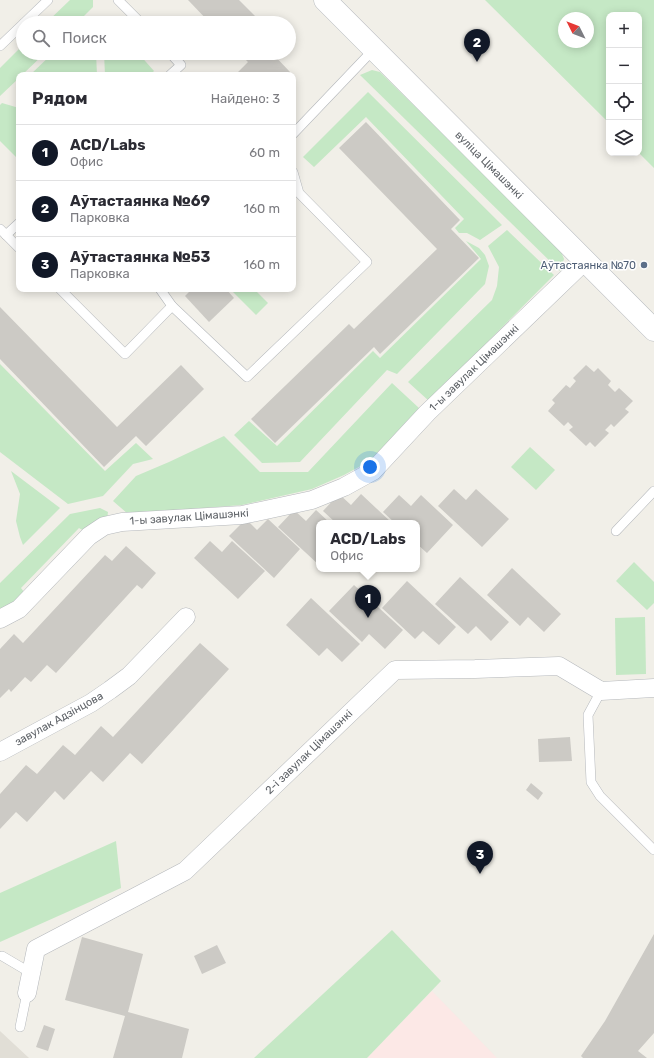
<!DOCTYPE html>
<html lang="ru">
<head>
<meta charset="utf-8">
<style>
	:root { --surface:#fff; --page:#f7f7f7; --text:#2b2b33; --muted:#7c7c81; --line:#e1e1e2; --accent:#111827 }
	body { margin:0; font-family:Rubik,sans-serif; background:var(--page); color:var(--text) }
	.controls { position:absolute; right:12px; top:12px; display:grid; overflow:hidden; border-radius:8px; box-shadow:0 2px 10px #0003 }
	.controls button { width:36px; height:36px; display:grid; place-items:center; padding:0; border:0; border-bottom:1px solid var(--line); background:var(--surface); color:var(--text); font:20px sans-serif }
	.compass { position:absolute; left:558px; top:12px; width:36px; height:36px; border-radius:50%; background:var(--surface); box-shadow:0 2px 10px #0003; rotate:312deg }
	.you { position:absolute; left:370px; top:467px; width:14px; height:14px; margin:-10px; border:3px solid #fff; border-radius:50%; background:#1a73e8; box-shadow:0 0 0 6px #1a73e833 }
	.badge { display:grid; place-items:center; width:26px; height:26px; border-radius:50%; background:var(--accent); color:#fff; font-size:13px; font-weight:700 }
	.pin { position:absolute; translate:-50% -33px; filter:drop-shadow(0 1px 2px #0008) }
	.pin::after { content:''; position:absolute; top:21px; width:14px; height:12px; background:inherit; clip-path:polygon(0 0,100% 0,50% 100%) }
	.popup { position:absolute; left:316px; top:520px; width:104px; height:52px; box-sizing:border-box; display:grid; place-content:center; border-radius:8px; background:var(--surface); filter:drop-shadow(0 1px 3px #0005); font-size:13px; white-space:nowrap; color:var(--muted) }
	.popup b { font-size:15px; color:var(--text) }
	.popup::after { content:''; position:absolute; left:50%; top:100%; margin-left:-8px; border:8px solid transparent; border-top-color:var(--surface) }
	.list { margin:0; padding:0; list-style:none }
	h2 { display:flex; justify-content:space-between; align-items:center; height:52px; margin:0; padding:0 16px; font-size:17px }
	h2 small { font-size:13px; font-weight:400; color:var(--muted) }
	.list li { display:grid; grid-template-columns:26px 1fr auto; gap:12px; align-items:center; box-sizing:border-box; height:56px; padding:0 16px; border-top:1px solid var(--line) }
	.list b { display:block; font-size:15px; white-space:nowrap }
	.list p { margin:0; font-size:13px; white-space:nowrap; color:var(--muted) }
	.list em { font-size:13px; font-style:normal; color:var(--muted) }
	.icon { flex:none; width:22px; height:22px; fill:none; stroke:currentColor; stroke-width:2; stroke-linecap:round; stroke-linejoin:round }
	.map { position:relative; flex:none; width:654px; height:1058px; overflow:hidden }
	.search { position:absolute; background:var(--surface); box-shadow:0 2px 10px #0003; left:16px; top:16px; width:280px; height:44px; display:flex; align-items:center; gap:10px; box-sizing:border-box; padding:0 14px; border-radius:22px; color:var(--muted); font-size:15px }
	.panel { position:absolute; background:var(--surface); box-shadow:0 2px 10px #0003; left:16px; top:72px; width:280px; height:220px; border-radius:8px }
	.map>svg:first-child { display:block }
</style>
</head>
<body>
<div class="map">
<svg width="654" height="1058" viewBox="0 0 654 1058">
	<rect width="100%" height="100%" fill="#f1efe8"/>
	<path fill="#e1ded6" d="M0,1031L29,1058H0Z"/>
	<path fill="#fce8e6" d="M432,991L497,1058H367Z"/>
	<g fill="#c5e8c5" fill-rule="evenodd">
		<path d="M70,0H93V7L77,23H46Z"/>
		<path d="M485,0H654V168L639,153V15H609V123ZM564,18H588V42H564Z"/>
		<path d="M23,45V53H45L22,75H19V78L0,96V68Z"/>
		<path d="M53,53H96L97,75H30Z"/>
		<path d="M104,53H138L154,71L150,75H105Z"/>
		<path d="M372,70L380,72L560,249L564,259L560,271L360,75Z"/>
		<path d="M368,92L502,225L480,240L467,233H459L455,228L464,219L366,117L314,167L303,157Z"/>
		<path d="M2,103L19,108V160L0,141V105Z"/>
		<path d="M507,230L554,275L429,401L408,382L492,300L497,286L499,267L488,246Z"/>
		<path d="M466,241L479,248L485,255L489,266L485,284L397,374L387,370L300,462L262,463L234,435L249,421L277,446L373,351L380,358L481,259Z"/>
		<path d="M230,289H254L268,303L256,315Z"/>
		<path d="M0,364L105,471L136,443L153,459L133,464L103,496L68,504L0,452Z"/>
		<path d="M392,383L419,408L370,461L344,475L312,489L242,505L128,514L113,501L136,476L169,462L224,436L260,472H308Z"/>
		<path d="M530,447L555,470L536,490L511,467Z"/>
		<path d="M11,471L60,508L23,545L20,537L16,521L20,494Z"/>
		<path d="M100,508L108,512L107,519L84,531L79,528L21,588L24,592L12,607L0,614V583L70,514Z"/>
		<path d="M634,562L654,582V603L647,610L616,581Z"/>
		<path d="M645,617L646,674L616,675L615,618Z"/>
		<path d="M116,841L121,888L0,942V893Z"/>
		<path d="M392,930L441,981L367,1058H254Z"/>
	</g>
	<g fill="#cccac5">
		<path d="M188,0H239L262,23H210Z"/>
		<path d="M239,53H272L290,72L286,75H235L248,62Z"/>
		<path d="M366,122L460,220L451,229L479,258L380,354L374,347L275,443L251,419L349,324L354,329L437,249L339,148Z"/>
		<path d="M192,289H226L234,298L209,322L185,296Z"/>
		<path d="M0,307L117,427L181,365L204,389L146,446L136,436L104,467L0,359Z"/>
		<path d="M586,365L594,372L598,368L611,381L608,385L615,392L619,388L633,401L625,409L629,412L614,427L611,424L605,430L609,433L595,447L590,442L586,446L569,430L573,427L568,422L564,426L548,411L555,403L552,400L566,385L570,388L576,381L573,378Z"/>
		<path d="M454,489L466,500L476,489L509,519L482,547L438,506Z"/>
		<path d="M339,494L351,505L361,494L392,523H336L323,511Z"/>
		<path d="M399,495L411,506L421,495L453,525L427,553L417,544V523H395L383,512Z"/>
		<path d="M294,510L306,521L316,510L330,523H319V565L278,527Z"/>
		<path d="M246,519L257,530L268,519L300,549L274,578L229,536Z"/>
		<path d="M210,541L222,552L232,541L265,571L238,599L194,558Z"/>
		<path d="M126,546L156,573L142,589L137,585L56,673L47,665L31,682L25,677L11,692L9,689L0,698V649L14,634L23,643L105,555L112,561Z"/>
		<path d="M512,568L561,614L544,632L528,617L520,626L487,595Z"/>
		<path d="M460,577L509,622L491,641L476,626L468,634L435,604Z"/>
		<path d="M407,581L456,627L439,645L423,631L415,639L382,608Z"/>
		<path d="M354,585L403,630L385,649L369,634L362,642L329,611Z"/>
		<path d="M311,598L360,644L342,662L327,648L319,656L286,625Z"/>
		<path d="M200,643L229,669L142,764L130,753L103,782L91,771L64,800L55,791L27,822L16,812L0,829V794L26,765L37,774L63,745L75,755L101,726L113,737Z"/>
		<path d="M570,737L572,761L539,762L538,739Z"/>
		<path d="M531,783L543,793L538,800L526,790Z"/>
		<path d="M654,934V1033L638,1051L647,1058H583L581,1056L605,1021Z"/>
		<path d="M82,937L143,954L128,1012L189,1029L182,1058H113L125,1016L65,1000Z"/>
		<path d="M217,945L226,963L202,974L194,956Z"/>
		<path d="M44,1025L55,1029L48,1051L36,1047Z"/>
	</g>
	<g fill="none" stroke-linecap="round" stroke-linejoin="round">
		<g stroke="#b5b8bc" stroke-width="10">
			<g id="service">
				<path d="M118,0L141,23"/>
				<path d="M24,23L48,0"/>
				<path d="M0,46L23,24"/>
				<path d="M170,53L181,65L170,75"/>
				<path d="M293,134L374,49"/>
				<path d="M0,229L19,248"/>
				<path d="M6,235L19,223"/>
				<path d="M60,289L125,354L172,306"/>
				<path d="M160,289L172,306L247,377L367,262L299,193L293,172"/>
				<path d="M616,531L654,491"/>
				<path d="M601,691L588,715L591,782L600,796L654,850"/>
				<path d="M2,956L31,973"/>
				<path d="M20,1027L27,993"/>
			</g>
		</g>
		<g stroke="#b5b8bc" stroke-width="19">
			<g id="minor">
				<path d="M0,619L19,609L89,536L104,526L122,522L242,515L312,500L344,487L373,471L427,413L585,261"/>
				<path d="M0,752L91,703L110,690L129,676L186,617"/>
				<path d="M27,993L36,949L185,871L395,670L475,669L559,666L601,691L654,688"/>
			</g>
		</g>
		<g stroke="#b6babf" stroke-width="23">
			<path id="secondary" d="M325,0L654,330"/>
		</g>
		<use href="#service" stroke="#fff" stroke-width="9"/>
		<use href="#minor" stroke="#fff" stroke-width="18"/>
		<use href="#secondary" stroke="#fff" stroke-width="22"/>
	</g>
	<circle fill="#5c6f8a" stroke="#fff" stroke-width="1.5" cx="644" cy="265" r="4"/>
	<g text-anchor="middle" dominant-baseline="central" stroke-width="3" stroke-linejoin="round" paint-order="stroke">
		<g font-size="11" fill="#5f6368" stroke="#fff">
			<text transform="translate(489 165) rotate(45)">вуліца Цімашэнкі</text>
			<text transform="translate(474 368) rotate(-44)">1-ы завулак Цімашэнкі</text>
			<text transform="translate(189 517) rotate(-4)">1-ы завулак Цімашэнкі</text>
			<text transform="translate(59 719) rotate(-29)">завулак Адзінцова</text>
			<text transform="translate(309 752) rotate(-44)">2-і завулак Цімашэнкі</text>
		</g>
		<g font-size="11" fill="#4e5e75" stroke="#fff" text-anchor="end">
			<text x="636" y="265">Аўтастаянка №70</text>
		</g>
	</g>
</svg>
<div class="controls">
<button>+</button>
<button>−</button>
<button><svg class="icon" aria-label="locate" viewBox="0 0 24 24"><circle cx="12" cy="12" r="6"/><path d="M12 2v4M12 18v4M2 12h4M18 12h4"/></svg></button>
<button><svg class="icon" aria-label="layers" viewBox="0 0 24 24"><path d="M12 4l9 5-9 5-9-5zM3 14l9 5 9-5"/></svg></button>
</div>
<svg class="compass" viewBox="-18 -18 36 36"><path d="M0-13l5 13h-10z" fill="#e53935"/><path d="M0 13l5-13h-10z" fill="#7c7c81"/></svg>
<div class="you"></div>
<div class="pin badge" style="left:368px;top:618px">1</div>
<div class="popup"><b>ACD/Labs</b>Офис</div>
<div class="pin badge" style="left:477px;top:62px">2</div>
<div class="pin badge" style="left:480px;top:874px">3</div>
<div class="search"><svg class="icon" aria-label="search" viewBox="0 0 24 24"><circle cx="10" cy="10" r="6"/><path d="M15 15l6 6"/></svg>Поиск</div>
<section class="panel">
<h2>Рядом<small>Найдено: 3</small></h2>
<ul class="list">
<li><span class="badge">1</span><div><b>ACD/Labs</b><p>Офис</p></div><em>60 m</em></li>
<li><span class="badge">2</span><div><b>Аўтастаянка №69</b><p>Парковка</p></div><em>160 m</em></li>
<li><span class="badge">3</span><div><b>Аўтастаянка №53</b><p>Парковка</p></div><em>160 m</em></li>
</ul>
</section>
</div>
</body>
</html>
